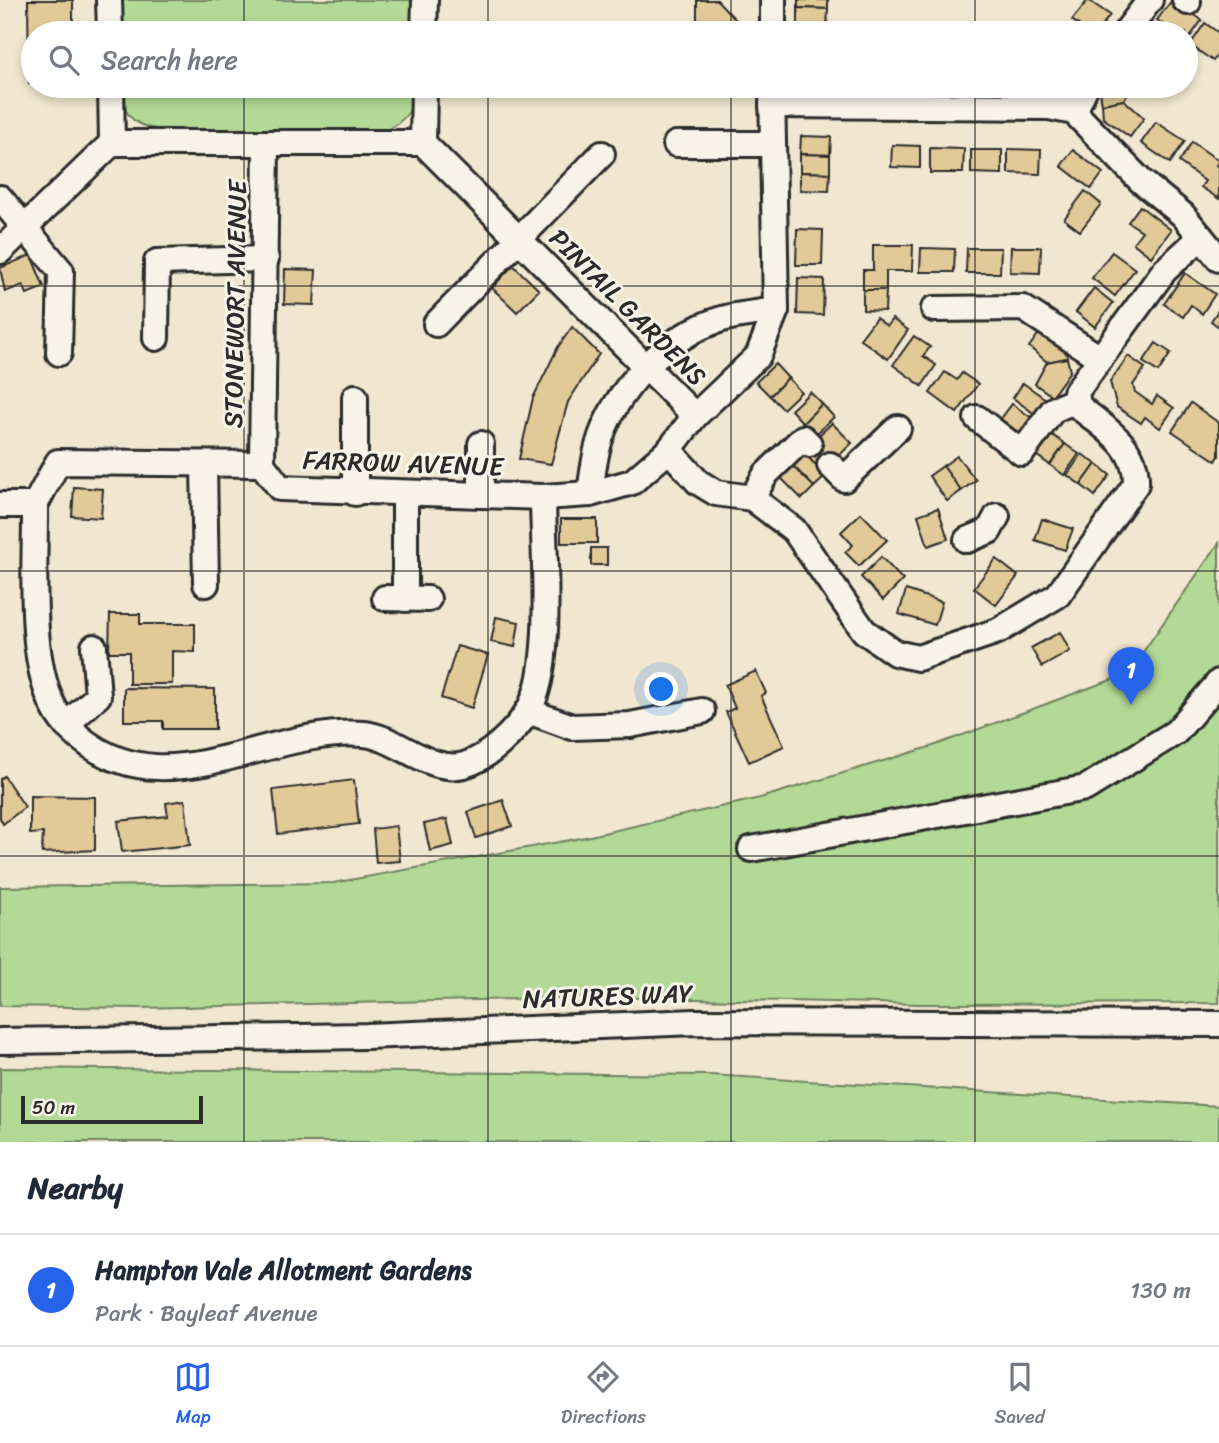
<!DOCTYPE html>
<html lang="en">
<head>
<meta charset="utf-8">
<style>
	:root { --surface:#fff; --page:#f6f6f7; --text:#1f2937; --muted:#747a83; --line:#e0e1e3; --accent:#2563eb }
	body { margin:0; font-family:Sriracha,sans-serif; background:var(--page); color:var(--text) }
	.scale { position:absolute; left:21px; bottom:18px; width:182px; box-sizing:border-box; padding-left:7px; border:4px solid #2b2b2b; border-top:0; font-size:19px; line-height:24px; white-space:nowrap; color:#2b2b2b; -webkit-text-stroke:5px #f7f3e8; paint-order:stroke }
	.you { position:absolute; left:662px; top:690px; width:24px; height:24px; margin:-18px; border:5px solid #fff; border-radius:50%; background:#1a73e8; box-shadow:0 0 0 10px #1a73e833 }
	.badge { display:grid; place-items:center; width:46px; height:46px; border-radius:50%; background:var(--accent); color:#fff; font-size:23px; font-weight:700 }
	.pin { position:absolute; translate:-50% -58px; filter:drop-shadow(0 2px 4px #0008) }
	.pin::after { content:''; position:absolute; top:37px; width:24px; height:21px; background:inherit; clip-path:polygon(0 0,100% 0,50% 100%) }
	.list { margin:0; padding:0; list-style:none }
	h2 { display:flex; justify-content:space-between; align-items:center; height:91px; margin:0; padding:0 28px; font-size:30px }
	h2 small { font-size:23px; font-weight:400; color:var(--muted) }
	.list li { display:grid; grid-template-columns:46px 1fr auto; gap:21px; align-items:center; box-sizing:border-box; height:112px; padding:0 28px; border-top:2px solid var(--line) }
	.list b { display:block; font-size:26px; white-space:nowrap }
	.list p { margin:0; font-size:23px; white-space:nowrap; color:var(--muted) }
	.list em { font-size:23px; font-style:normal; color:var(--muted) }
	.icon { flex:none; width:38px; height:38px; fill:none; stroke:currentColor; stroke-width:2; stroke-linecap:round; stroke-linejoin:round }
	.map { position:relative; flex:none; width:1219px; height:1142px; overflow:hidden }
	.search { position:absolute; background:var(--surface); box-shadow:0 4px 10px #0003; left:21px; right:21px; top:21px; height:77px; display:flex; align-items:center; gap:18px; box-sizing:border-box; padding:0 24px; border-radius:38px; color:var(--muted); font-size:26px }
	.sheet { height:203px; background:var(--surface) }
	nav { display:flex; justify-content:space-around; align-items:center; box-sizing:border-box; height:98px; border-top:2px solid var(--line); background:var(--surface); font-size:19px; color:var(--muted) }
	nav a { display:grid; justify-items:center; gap:4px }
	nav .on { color:var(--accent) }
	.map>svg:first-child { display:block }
</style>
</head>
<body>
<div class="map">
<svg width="1219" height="1142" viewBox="0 0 1219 1142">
	<rect width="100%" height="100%" fill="#f1e7d0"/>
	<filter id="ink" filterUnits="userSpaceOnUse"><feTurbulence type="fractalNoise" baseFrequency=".0143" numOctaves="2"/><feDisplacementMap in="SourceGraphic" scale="14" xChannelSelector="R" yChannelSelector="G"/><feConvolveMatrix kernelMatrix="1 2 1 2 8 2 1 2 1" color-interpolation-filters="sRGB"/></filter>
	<g filter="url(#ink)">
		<g fill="#b2d995" stroke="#6e8260" stroke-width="2">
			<rect x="120" y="0" width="295" height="33"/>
			<path d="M120,86H416C416,109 404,122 384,131L156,129C129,124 123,112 120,86Z"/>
			<path d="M1219,543V1003L920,1004L605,997L140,1008L0,1006V887L333,883L581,838L760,798L933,746L1151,665L1141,655Z"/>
			<path d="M0,1068L710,1075L1219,1106V1142H0Z"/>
		</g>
		<g fill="#e2ca98" stroke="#2b2b2b" stroke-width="2">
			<path d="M28,0H73V32L33,33V84H29Z"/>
			<path d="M697,0H717L748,33H719L707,21H697Z"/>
			<path d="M798,0H828V9L798,8Z"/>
			<path d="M1088,0L1110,15L1096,33H1089L1072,20Z"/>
			<path d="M1172,0L1202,20L1187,41L1186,33H1176L1157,20Z"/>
			<path d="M798,8L828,9L827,29L798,28Z"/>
			<path d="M1205,23L1219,33V53L1213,61L1190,45Z"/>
			<path d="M1104,86H1131L1124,100L1102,104L1100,91Z"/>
			<path d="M1124,100L1144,118L1130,137L1103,118L1102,104Z"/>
			<path d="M1156,122L1185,141L1170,163L1141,143Z"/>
			<path d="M801,136L831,137L830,155L800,154Z"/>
			<path d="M1192,142L1219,161L1216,165L1219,167V199L1201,187L1205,181L1179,162Z"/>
			<path d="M892,145L920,146V168L891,167Z"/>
			<path d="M930,148L964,149L963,173H930Z"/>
			<path d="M1008,149L1041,150L1040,174L1008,173Z"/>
			<path d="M971,150H1002V174L971,173Z"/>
			<path d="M1073,150L1103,173L1091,189L1061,166Z"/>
			<path d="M800,154L830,155V173L800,172Z"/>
			<path d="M800,172L830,173L829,191L800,190Z"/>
			<path d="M1085,191L1101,204L1080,231L1064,219Z"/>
			<path d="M1140,206L1171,230L1151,257L1133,243L1142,231L1128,222Z"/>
			<path d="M797,229L823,230L822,265H796Z"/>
			<path d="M873,245H913L912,271H886V290H863V270H873Z"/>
			<path d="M1011,247H1041L1040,273L1010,272Z"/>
			<path d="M921,248L955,249L954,272H920Z"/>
			<path d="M967,248H1001L1000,273H966Z"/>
			<path d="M1112,252L1135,269L1115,296L1092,278Z"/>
			<path d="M31,255L44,287L27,294L23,285L5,292L0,268Z"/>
			<path d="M513,265L539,290L517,312L492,288Z"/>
			<path d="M285,269L316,270L314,305L284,304Z"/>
			<path d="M1185,273L1215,294L1202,314L1191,305L1183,317L1164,304Z"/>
			<path d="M798,278L824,279L823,315L797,314Z"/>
			<path d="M1094,288L1113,303L1095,327L1076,312Z"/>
			<path d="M863,290H886L885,311L863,310Z"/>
			<path d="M1219,309V327L1211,321Z"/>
			<path d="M876,318L887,326L892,319L908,330L888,359L860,339Z"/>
			<path d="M572,327L599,354L568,402L551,464L519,459L533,398L558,347Z"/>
			<path d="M1042,329L1065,344L1067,358L1047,362L1029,347Z"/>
			<path d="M914,336L930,347L923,356L936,365L922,386L893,365Z"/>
			<path d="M1156,343L1171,353L1158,372L1143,362Z"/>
			<path d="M1128,356L1145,368L1133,385L1135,392L1152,404L1157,396L1174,408L1160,428L1145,417L1141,423L1117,407L1110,382Z"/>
			<path d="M1067,358L1070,371L1052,396L1035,384L1047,362Z"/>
			<path d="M775,364L788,378L770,396L756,382Z"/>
			<path d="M945,372L957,380L962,373L978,384L957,413L930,393Z"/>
			<path d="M788,378L801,392L783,409L770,396Z"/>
			<path d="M1023,383L1047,400L1036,415L1013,398Z"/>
			<path d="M810,392L822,404L803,423L791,410Z"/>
			<path d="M1191,403L1219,423V456L1216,461L1172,431Z"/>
			<path d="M822,404L834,417L815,435L803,423Z"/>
			<path d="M1012,404L1046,428L1032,448L997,424Z"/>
			<path d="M832,423L852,443L822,472L802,451Z"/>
			<path d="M1051,434L1065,444L1050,465L1036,455Z"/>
			<path d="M1065,444L1079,454L1064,475L1050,465Z"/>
			<path d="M802,451L826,476L814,487L790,463Z"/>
			<path d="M1082,454L1096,464L1081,485L1067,475Z"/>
			<path d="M957,456L976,480L961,491L943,466Z"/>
			<path d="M790,463L814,487L802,499L778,475Z"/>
			<path d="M1096,464L1110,475L1095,496L1081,485Z"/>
			<path d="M943,466L961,491L947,501L929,476Z"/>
			<path d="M74,487L103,489L101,518L72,516Z"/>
			<path d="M938,508L948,539L928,546L918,515Z"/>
			<path d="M861,513L887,540L859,566L845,552L853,545L841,532Z"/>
			<rect x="561" y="519" width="36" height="24"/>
			<path d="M1042,519L1073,529L1065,550L1035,540Z"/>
			<rect x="591" y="548" width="16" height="17"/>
			<path d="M881,557L903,580L883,600L861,577Z"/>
			<path d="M996,559L1018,576L996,605L974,588Z"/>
			<path d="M906,590L942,602L935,625L899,614Z"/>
			<path d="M110,614H140V624H195V652L172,651V684H129V652H109Z"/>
			<path d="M496,617L519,622L515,647L491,642Z"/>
			<path d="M1060,632L1070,651L1042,667L1031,648Z"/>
			<path d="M457,646L488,655L472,708L441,698Z"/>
			<path d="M756,671L766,693L761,696L784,746L749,762L726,712L735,708L725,685Z"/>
			<path d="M124,688L215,689V729H163V721H124Z"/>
			<path d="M4,776L25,807L3,824L0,818V779Z"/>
			<path d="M354,780L359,824L278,834L273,790Z"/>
			<path d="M30,796L95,797V850L42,853L43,833L30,834Z"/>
			<path d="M185,800L190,845L122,852L118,821L168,816L166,803Z"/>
			<path d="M503,800L512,826L476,838L468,812Z"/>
			<path d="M447,819L453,845L430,851L424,824Z"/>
			<path d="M396,826L400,861L376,863L373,829Z"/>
		</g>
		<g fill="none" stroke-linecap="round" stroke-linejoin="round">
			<g stroke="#2b2b2b" stroke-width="30">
				<g id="minor">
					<path d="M109,0L110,33"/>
					<path d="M1185,0L1188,2"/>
					<path d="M424,33L425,0"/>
					<path d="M773,33V0"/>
					<path d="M1125,33L1150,0"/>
					<path d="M111,86L112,143H423L424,86"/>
					<path d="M772,105L1049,107L1074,112L1141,181L1183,215L1219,259"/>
					<path d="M1074,112L1086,86"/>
					<path d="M423,143L695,416"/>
					<path d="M676,144H773"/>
					<path d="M0,198L61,271L59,353"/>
					<path d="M0,251L112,143"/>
					<path d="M934,309L1023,308L1100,358"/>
					<path d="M436,324L602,154"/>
					<path d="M156,338L157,262L266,259"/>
					<path d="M977,418L1022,453L1053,410L1076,400"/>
					<path d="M669,450L698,482L716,493L752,498L794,530L864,631L895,653L918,658L998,631L1058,595L1136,484C1138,446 1104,428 1078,406L1076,392L1164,271L1201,237"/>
					<path d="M204,464L206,584"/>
					<path d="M262,464L266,145"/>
					<path d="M830,465L844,479L898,428"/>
					<path d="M355,493V397"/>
					<path d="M590,494C592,478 594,461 598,446C613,391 667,335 722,319C739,314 758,313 776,310"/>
					<path d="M481,495V444"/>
					<path d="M752,498L766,474L803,438L809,444"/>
					<path d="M0,505H35L58,462L262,464L280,488L543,497L590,494L632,482L669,450L695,416L758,356L776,310L772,86"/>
					<path d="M35,505C36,563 24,682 67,726C157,818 262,726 364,734C397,737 430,774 464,765C487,759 515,732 528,711C555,668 543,549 543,497"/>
					<path d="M967,540L989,531L997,516"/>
					<path d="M385,598L428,599"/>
					<path d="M405,599V493"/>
					<path d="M528,711L572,727L630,725L702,711"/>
					<path d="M66,725L98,696L94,647"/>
					<path d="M751,849L1086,788L1176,732L1219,682"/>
					<path d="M0,1041L367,1036L695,1022L1219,1024"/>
				</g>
			</g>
			<use href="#minor" stroke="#f7f3e8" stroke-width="24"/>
		</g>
	</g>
	<path fill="none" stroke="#2b2b2b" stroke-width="2" stroke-opacity="0.55" d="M244,0V33M488,0V33M731,0V33M975,0V33M244,86V1142M488,86V1142M731,86V1142M975,86V1142M0,286H1219M0,571H1219M0,856H1219"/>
	<g text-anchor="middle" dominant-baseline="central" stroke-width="6" stroke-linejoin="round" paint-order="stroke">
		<g font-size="26" fill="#2b2b2b" stroke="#f7f3e8">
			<text transform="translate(235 304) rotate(-89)">STONEWORT AVENUE</text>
			<text transform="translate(628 307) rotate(45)">PINTAIL GARDENS</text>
			<text transform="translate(403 463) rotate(2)">FARROW AVENUE</text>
			<text transform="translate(608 996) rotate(-2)">NATURES WAY</text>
		</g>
	</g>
</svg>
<div class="scale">50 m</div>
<div class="you"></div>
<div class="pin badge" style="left:1131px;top:705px">1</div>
<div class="search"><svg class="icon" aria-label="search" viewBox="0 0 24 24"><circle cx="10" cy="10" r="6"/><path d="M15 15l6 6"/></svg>Search here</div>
</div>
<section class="sheet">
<h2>Nearby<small></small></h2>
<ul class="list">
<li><span class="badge">1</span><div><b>Hampton Vale Allotment Gardens</b><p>Park · Bayleaf Avenue</p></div><em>130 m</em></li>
</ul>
</section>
<nav>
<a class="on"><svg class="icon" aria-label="map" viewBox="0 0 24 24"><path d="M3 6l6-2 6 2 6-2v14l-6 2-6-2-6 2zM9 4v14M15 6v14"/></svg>Map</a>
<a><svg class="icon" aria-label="directions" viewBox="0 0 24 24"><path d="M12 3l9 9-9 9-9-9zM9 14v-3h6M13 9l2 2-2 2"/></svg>Directions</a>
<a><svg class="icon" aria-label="saved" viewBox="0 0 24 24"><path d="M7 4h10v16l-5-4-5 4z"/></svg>Saved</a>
</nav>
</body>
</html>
